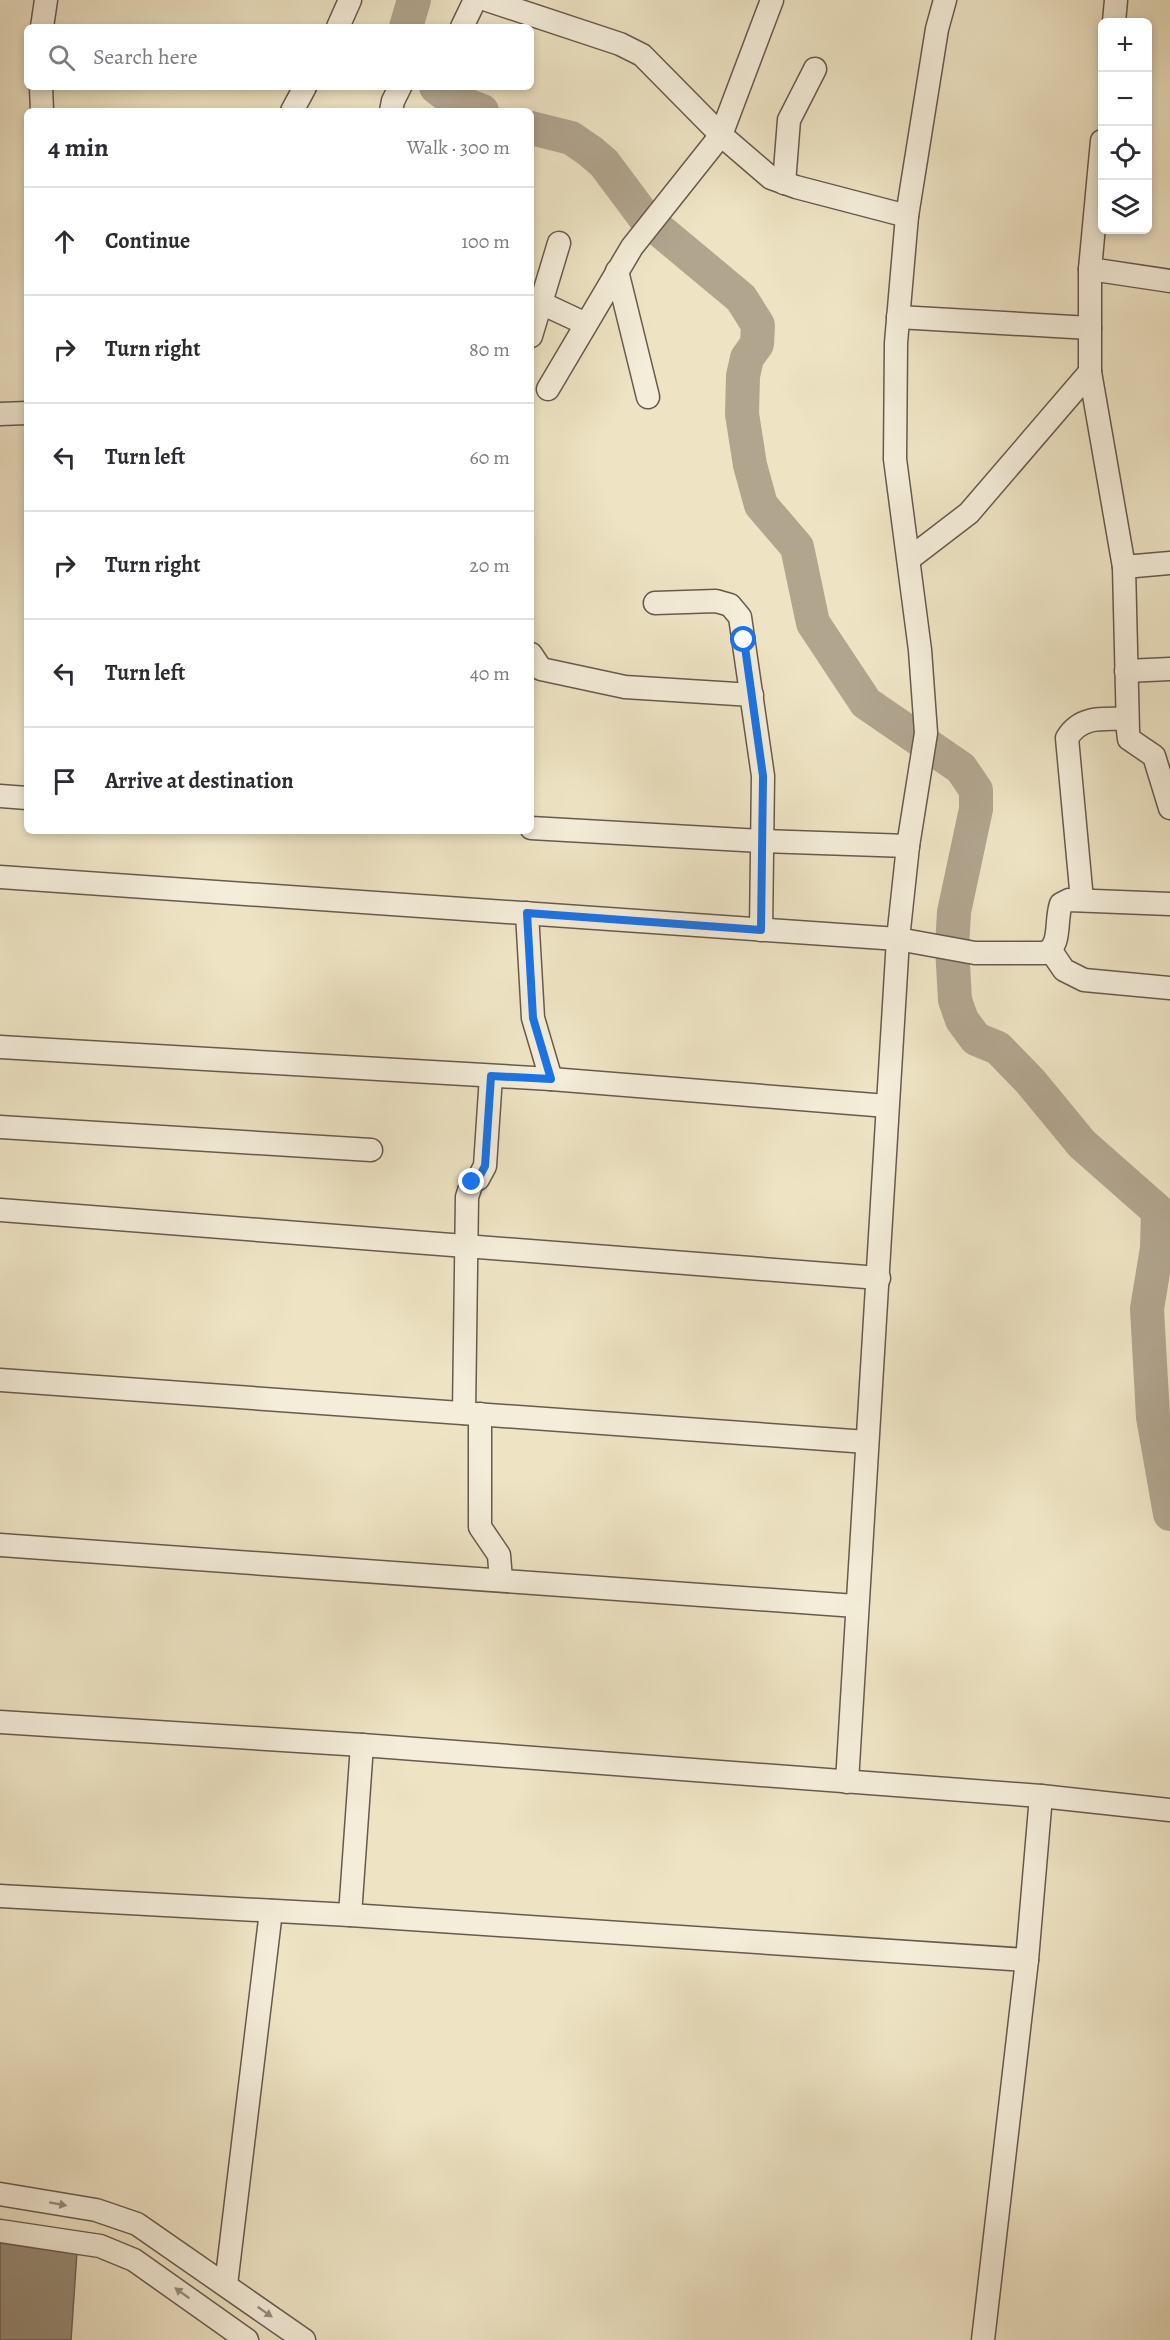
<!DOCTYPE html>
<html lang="en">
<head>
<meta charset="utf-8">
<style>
	:root { --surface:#fff; --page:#f2f2f3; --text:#2b2b33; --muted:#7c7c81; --line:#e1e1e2 }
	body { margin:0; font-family:Alegreya,serif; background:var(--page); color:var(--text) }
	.controls { position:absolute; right:18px; top:18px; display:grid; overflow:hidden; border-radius:9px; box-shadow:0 3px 9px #0003 }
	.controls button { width:54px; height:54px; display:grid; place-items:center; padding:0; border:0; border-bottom:2px solid var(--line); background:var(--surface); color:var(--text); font:30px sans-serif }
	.stop { position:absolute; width:18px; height:18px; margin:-14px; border:4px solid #1a73e8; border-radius:50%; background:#fff }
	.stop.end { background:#1a73e8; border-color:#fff; box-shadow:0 2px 6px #0008 }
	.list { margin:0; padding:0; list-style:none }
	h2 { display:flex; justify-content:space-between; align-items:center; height:78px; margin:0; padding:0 24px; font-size:26px }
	h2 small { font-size:20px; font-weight:400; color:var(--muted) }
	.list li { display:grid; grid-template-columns:39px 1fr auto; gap:18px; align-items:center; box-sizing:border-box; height:108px; padding:0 24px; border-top:2px solid var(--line) }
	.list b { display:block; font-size:22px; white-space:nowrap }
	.list em { font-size:20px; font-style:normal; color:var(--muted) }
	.icon { flex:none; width:33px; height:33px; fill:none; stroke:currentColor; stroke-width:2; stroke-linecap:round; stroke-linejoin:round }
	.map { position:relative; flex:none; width:1170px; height:2340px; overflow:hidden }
	.search { position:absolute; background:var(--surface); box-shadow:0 3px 9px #0003; left:24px; top:24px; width:510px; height:66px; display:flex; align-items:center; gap:15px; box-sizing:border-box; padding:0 21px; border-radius:9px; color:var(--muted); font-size:22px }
	.panel { position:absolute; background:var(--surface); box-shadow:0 3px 9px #0003; left:24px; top:108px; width:510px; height:726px; border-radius:9px }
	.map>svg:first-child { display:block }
</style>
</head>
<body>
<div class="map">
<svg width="1170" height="2340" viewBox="0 0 1170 2340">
	<rect width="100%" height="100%" fill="#eee4c4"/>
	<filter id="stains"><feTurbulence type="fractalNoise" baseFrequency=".00333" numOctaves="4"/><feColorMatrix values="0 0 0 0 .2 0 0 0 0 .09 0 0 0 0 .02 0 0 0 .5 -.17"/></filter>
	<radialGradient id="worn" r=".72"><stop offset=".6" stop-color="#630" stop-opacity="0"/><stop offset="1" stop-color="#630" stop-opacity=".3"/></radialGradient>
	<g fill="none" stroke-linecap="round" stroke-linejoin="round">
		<g stroke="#b1a58e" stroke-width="34">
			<path d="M406,27L414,0"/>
			<path d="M436,87L453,100L482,111"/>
			<path d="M531,128L571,138L590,151L604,163L645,218L741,298L758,325L757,344L747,358L743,376L742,414L750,465L761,505L797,547L813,623L866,703L961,768L976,790V809L954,912L952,947L955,1000L962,1020L976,1039L998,1048L1030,1081L1082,1144L1158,1211L1157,1248L1147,1309L1153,1417L1170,1514"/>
		</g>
	</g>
	<path fill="#988c78" stroke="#6a6254" stroke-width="1.5" d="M0,2231L78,2237L71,2340H0Z"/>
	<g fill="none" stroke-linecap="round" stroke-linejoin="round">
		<g stroke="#685a4e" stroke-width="25">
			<g id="minor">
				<path d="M487,0L620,44L642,55L721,135L771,178L796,187L907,216"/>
				<path d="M1114,22L1116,0"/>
				<path d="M42,27L46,0"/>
				<path d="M338,27L350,0"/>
				<path d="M462,27L475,0"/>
				<path d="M41,87L42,111"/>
				<path d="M292,111L305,87"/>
				<path d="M391,111L393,101L400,87"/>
				<path d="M1102,141L1090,269L1170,281"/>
				<path d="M784,183L789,120L815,69"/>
				<path d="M1090,269V372L1124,567"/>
				<path d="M617,271L648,397"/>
				<path d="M541,303L586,324"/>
				<path d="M898,317L1090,328"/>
				<path d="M531,336L559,243"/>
				<path d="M548,389L632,247L721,135L772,0"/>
				<path d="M0,414L27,413"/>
				<path d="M909,559L969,513L1090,372"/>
				<path d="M1170,563L1124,567L1128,731L1129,739L1154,756L1170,808"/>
				<path d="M655,603L716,601L730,605L740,617L763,776L761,930"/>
				<path d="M531,654L541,669L625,687L752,695"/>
				<path d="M1126,671L1170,669"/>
				<path d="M0,796L27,798"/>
				<path d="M531,828L761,841L908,846"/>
				<path d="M0,877L898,939L975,953H1045C1062,946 1055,920 1061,904L1069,900L1170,904"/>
				<path d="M1082,900L1067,738C1081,715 1104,719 1127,719"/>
				<path d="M527,913L533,1018L551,1079"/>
				<path d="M1051,951L1064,970L1084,980L1170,988"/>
				<path d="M0,1047L551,1079L887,1106"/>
				<path d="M0,1127L371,1150"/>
				<path d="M0,1210L879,1278"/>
				<path d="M0,1380L867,1442"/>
				<path d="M464,1413L467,1197L472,1182L478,1179L485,1166L491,1076"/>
				<path d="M480,1414V1527L499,1555L501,1580"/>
				<path d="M0,1545L856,1606"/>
				<path d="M0,1722L362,1745L1041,1796L1170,1810"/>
				<path d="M847,1782L898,939L908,846L926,733L920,650L895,459L896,343L907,216L937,29L945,0"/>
				<path d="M0,1896L350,1915L1027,1960"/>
				<path d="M350,1915L362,1745"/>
				<path d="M0,2194L96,2210L137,2224L304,2340"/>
				<path d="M0,2231L100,2246L134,2260L247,2340"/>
				<path d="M226,2285L271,1911"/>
				<path d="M983,2340L1027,1960L1041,1796"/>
			</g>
		</g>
		<use href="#minor" stroke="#f4edd9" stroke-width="22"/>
	</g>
	<defs><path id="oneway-solid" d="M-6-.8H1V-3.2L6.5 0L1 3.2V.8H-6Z" transform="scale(1.5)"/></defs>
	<g fill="#988c80">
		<use href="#oneway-solid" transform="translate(58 2204) rotate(10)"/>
		<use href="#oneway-solid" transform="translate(182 2293) rotate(-144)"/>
		<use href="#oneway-solid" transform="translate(265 2312) rotate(35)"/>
	</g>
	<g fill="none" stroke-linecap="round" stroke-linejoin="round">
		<path stroke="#1a73e8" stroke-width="8" d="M472,1182L478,1179L485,1166L491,1076L551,1079L533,1018L527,913L761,930L763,776L744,640"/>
	</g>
	<rect width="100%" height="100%" filter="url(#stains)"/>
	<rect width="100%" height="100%" fill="url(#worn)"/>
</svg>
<div class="controls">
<button>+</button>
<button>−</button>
<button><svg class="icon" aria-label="locate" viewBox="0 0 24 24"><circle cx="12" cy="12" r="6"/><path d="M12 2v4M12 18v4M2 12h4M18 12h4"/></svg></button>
<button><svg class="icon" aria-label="layers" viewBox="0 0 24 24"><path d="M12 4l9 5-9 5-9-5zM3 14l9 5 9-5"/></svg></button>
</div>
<div class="stop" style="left:744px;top:640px"></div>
<div class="stop end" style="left:472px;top:1182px"></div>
<div class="search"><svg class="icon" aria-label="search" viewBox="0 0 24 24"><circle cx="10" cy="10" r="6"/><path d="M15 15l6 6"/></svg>Search here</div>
<section class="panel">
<h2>4 min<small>Walk · 300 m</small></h2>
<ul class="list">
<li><svg class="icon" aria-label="ahead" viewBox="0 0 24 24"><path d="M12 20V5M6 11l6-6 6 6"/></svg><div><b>Continue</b></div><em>100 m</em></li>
<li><svg class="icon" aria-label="right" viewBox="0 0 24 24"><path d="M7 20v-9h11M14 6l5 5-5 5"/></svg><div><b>Turn right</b></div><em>80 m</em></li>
<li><svg class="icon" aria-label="left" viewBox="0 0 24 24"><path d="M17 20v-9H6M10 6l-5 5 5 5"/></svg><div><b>Turn left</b></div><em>60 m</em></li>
<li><svg class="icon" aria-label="right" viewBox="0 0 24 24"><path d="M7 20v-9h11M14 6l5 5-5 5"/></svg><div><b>Turn right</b></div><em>20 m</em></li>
<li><svg class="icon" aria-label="left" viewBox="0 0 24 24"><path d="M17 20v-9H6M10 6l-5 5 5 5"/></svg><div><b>Turn left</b></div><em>40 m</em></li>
<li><svg class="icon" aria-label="arrive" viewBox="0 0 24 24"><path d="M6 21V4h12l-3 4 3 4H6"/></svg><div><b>Arrive at destination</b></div></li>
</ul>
</section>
</div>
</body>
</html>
